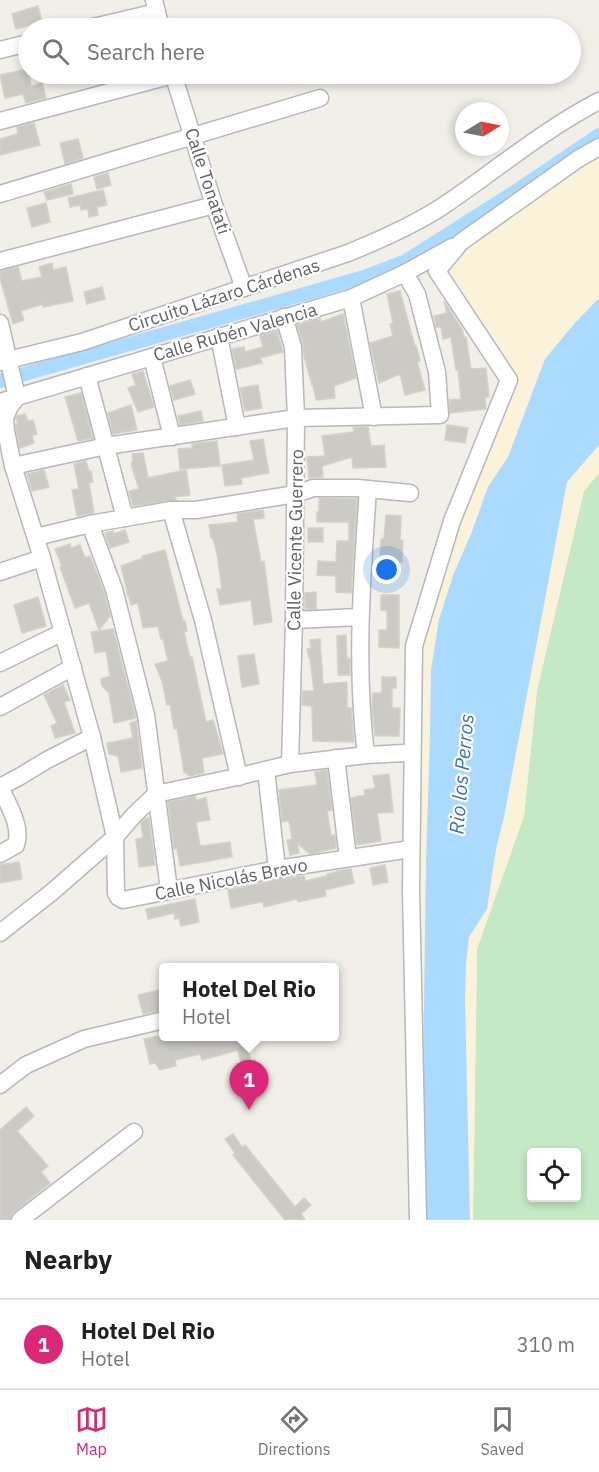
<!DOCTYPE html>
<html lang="en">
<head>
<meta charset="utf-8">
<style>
	:root { --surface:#fff; --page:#f6f6f6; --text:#202124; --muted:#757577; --line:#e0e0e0; --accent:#db2777 }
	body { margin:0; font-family:"IBM Plex Sans",sans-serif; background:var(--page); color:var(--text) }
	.controls { position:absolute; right:18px; bottom:18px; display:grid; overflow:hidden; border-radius:6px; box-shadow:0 3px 9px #0003 }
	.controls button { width:54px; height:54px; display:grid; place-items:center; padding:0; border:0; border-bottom:2px solid var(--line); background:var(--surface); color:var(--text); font:30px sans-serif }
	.compass { position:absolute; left:455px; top:102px; width:54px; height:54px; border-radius:50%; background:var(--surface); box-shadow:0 3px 9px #0003; rotate:80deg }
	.you { position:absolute; left:387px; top:570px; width:21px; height:21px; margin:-15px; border:4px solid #fff; border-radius:50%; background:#1a73e8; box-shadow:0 0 0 9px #1a73e833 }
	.badge { display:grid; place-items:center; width:39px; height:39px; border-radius:50%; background:var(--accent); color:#fff; font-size:20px; font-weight:700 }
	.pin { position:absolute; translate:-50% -50px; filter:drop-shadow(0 2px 3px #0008) }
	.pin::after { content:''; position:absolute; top:32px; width:21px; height:18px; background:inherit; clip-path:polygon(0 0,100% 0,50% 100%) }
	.popup { position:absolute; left:159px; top:963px; width:180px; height:78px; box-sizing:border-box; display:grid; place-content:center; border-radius:6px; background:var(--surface); filter:drop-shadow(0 2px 4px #0005); font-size:20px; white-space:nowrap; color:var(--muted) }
	.popup b { font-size:22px; color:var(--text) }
	.popup::after { content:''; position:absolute; left:50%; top:100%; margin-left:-12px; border:12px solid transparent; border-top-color:var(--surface) }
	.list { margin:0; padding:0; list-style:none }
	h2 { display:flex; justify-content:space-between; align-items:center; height:78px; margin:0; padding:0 24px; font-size:26px }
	h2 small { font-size:20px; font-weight:400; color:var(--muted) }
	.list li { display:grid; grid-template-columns:39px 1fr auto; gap:18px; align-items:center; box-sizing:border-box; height:90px; padding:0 24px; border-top:2px solid var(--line) }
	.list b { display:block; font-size:22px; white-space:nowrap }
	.list p { margin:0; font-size:20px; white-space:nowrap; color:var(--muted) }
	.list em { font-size:20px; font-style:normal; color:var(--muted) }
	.icon { flex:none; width:33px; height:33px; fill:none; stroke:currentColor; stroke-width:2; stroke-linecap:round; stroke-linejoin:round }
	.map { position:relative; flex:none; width:599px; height:1220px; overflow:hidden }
	.search { position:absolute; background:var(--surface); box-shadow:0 3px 9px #0003; left:18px; right:18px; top:18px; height:66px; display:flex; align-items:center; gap:15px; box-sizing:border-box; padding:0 21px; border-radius:33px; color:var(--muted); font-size:22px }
	.sheet { height:168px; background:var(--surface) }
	nav { display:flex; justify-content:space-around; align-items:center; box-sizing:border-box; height:84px; border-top:2px solid var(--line); background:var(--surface); font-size:16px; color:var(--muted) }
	nav a { display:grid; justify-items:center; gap:3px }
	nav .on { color:var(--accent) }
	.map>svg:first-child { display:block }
</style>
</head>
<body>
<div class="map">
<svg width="599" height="1220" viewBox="0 0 599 1220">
	<rect width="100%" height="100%" fill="#f1efe8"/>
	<path fill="#c5e8c5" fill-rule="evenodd" d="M599,473V1220H473L477,949L524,816L537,690L584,491ZM532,1152H576V1198H532Z"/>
	<path fill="#fbf3d9" d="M599,147V473L584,491L537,690L524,816L477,949L473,1220H418L414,646L509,380L437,271Z"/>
	<path fill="#aadaff" d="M599,298V445L567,482L504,817L496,849L487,909L469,937L466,964L465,998L470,1220H421L426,861L430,734L431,670L439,619L454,573L471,534L488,487L508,457L545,359L574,324Z"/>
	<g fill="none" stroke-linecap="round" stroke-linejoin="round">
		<path stroke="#aadaff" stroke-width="14" d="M0,381L364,277L406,261L513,193L599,135"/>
	</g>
	<g fill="#cccac5" stroke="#d6d1c6" stroke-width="1.5">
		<path d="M38,6L42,22L16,29L12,14Z"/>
		<path d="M28,69L31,86L42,83L46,98L26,103L23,94L5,98L0,75Z"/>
		<path d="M34,123L40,145L0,155V139L18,134L17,127Z"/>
		<path d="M78,139L83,158L65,164L60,143Z"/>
		<path d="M108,173L111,185L97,189L94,177Z"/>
		<path d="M71,184L73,194L47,200L44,192Z"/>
		<path d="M103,190L107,205L97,207L98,215L89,217L88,209L81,210L80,205L70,207L68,198Z"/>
		<path d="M46,203L50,222L32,227L27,208Z"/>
		<path d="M52,263L53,270L66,267L73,301L43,307V304L21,311L24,320L13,324L0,278V271L18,267L22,281L42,277L39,267Z"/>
		<path d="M102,287L105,299L87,304L84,292Z"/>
		<path d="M400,291L415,347L416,346L420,361L417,362L425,390L405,395L400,374L379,383L370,343L393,336L390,324L393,323L387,294Z"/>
		<path d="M444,301L462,329L464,338L466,337L471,369L486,368L489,397H485L486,409L450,413L449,400L461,399L458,370H456L451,337L443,339L441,327H436L434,316L447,313Z"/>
		<path d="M343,314L356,378L334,386L335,398L316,400L313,385H312L304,356L303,344L297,325L320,318L321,322Z"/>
		<path d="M277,331L283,352L260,358L262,363L236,369L232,349L244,347L245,352L263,347L260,336Z"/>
		<path d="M143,371L154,407L138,412L128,388L136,385L132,374Z"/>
		<path d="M190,380L195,394L174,400L170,386Z"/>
		<path d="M258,385L262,408L245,411L240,388Z"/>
		<path d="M81,393L93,438L78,441L65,397Z"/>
		<path d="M131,405L137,430L113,434L108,413Z"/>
		<path d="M201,411L203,421L180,425L178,416Z"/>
		<path d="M25,414L28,421L33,420L37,434L32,435L34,443L20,448L16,430V424L18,423L16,419L17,416Z"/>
		<path d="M447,425L468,428L465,443L445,440Z"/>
		<path d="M353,427H368L371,446L384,445L386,467L353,468L352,457L322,466L323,477L309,478L307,457L325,456L322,436L354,432Z"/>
		<path d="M263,439L269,473L241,478L242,484L225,486L222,465L254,460L250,441Z"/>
		<path d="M217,441L220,466L180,469L178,449L193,448L192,444Z"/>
		<path d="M143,453L148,478L186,470L190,495L175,497L176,500L133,506L129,491L139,489L131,464L133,461L132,454Z"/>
		<path d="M86,461L89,471H91L93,482L89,483L94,513L77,516L72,490L79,489L74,464Z"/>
		<path d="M44,470L49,487L32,491L27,474Z"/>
		<path d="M319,498L357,499L351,593L336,592V576L317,575L318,561L336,562L337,541H349V522H317V512H319Z"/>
		<path d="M263,510L264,518L253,519L261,562L264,561L272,622L254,625L251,600L220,605L217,589H222L217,554L213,538H211L209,525L238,522L237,514Z"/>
		<path d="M386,515L401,516L400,540H403L402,562L380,561L381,539H384Z"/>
		<rect x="308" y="528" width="15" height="14"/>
		<path d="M125,530L129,542L110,548L105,533L113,531L114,534Z"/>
		<path d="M70,544L71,548L80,545L85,558L90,556L104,592L110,616L99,630L89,603L75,608L60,567L62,566L55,549Z"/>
		<path d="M165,550L183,621H185L187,631L184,632L190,657H192L206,722L213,720L223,754L202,758L204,773L190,776L184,772L177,728L174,729L170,704L167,705L162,681L155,664L168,661L163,639H161L158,626L143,628L138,603L131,605L129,596H128L121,566L143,558L142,556Z"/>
		<path d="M316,592V609H305V593Z"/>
		<path d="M381,595H399V648L379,647V630H387V611L381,610Z"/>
		<path d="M38,597L46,626L22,633L14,605Z"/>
		<path d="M113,629L136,718L114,723L109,693L102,686L101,679L110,676L106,651L95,653L91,632Z"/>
		<path d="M346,635L347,659H350V675H338L337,636Z"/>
		<path d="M320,639L323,684L347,682V708H351L354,742L313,741L312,706L302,705L303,691H314L310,658H309L307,649L311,648L310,640Z"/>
		<path d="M254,654L259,684L242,687L238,656Z"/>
		<path d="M382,677H396V688H392V708H400L399,736H375L372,708L373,693H382Z"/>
		<path d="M63,685L70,700L64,702L75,733L55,738L51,726L57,723L44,695Z"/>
		<path d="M136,721L142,768L121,772L118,756L109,754L107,743L133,738L130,723Z"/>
		<path d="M327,770L332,810L327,811L331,835H335L336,848L310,854L297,843L299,853L290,855L287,840L292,839L289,821L282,822L279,790L317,785L315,772Z"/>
		<path d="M389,774L393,812L377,813L381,841L357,845L351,798L365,795L364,790L375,788L373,776Z"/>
		<path d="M195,796L196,800L206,798L210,820L196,822L200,846L230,842L232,857L180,866L177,848L174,849L168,802Z"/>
		<path d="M146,818H149L155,865L139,867L136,839L143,838L141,823Z"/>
		<path d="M19,862L22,879L0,883V865Z"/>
		<path d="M385,865L388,882L373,885L370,868Z"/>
		<path d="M351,869L354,883L325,890L326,896L298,902L297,899L264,907L263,903L261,902L231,908L228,890L279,879L304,876L305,881L327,876V874L336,872L337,871Z"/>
		<path d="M195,899L199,922L181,926L179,918L175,919L174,913L148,919L146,909Z"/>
		<path d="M164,989V1010L143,1014L138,995Z"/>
		<path d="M164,1035V1036H174L175,1039L188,1036H244L251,1061L255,1060L262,1089L248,1092L238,1050L202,1060L200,1054L175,1060L176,1066L160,1070L155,1063L150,1064L144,1039Z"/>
		<path d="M26,1107L34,1116L17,1131L48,1166L41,1172L50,1183L14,1212L11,1215L10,1220H0V1130Z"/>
		<path d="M233,1134L242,1147L245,1145L295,1207L304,1198L311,1205L301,1214L305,1220H285L233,1155L235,1153L225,1139Z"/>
	</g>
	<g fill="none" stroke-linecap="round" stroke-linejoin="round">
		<g stroke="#b5b8bc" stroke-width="19">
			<g id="minor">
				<path d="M154,0L161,28"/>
				<path d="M89,28L157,12"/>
				<path d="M0,50L28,43"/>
				<path d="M173,74L214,205L244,288"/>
				<path d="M0,121L173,75"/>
				<path d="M0,194L320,98"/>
				<path d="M0,261L214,205"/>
				<path d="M351,298L374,417"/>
				<path d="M284,317L293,347L296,418L294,620L290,764"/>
				<path d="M0,323L17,397L9,408L5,419L6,431L13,466L42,558L0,572"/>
				<path d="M219,336L237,427"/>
				<path d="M152,357L172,437"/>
				<path d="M0,362L82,342L348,253C380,240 414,225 443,206C495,171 543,130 599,101"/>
				<path d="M87,376L125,518"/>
				<path d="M0,402L351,298L405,273L452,247"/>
				<path d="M13,466L106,446L296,418L440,415L437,372L417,294L405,273"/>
				<path d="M368,489C362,577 355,666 366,755L290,764L232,778L156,794L134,815L115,837L116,893L118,897L123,900L277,869L404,850"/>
				<path d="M171,510L203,620L239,777"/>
				<path d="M90,524L114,589L146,715L169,890"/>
				<path d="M36,537L90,524L171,510H196L296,494L313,488H357L410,493"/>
				<path d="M294,620L360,617"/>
				<path d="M0,663L63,632"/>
				<path d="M0,707L73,667"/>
				<path d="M366,755L405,753"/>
				<path d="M336,758L348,858"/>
				<path d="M266,770L277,869"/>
				<path d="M0,787L19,777L47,760L92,737"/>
				<path d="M0,854L16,845C22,825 8,805 0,787"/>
				<path d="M0,933L52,892L115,837L92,737L42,558"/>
				<path d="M0,1085L26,1065L84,1039L164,1020"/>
				<path d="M20,1220L134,1132"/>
				<path d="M418,1220L411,890L414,646L452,521L509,380L437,271L461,242L578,159L599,147"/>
			</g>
		</g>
		<use href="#minor" stroke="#fff" stroke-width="16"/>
	</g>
	<g text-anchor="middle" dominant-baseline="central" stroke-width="4.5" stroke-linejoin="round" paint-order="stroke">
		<g font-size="18" fill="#5f6368" stroke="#fff">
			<text transform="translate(208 181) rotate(72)">Calle Tonatati</text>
			<text transform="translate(224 295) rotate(-18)">Circuito Lázaro Cárdenas</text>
			<text transform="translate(235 332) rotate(-16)">Calle Rubén Valencia</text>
			<text transform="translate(295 540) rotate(-89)">Calle Vicente Guerrero</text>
			<text transform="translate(231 879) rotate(-11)">Calle Nicolás Bravo</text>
		</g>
		<g font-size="20" font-style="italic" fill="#4174aa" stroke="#fff">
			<text transform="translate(461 774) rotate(-85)">Rio los Perros</text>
		</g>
	</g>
</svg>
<div class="controls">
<button><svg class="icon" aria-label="locate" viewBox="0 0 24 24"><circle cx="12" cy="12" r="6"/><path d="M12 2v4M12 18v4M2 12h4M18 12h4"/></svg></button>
</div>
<svg class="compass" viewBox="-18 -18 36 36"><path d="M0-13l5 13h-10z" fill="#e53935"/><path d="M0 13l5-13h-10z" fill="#757577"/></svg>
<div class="you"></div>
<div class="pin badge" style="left:249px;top:1110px">1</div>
<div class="popup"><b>Hotel Del Rio</b>Hotel</div>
<div class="search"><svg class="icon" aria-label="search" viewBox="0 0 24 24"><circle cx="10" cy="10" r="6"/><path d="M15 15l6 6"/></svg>Search here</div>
</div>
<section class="sheet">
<h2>Nearby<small></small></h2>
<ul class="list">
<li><span class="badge">1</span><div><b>Hotel Del Rio</b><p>Hotel</p></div><em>310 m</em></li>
</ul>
</section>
<nav>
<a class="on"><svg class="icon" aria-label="map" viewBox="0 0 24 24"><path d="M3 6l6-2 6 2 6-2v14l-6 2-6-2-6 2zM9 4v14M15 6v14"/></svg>Map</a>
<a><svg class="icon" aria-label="directions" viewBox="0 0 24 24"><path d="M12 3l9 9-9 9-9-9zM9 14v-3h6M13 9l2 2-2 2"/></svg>Directions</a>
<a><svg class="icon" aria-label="saved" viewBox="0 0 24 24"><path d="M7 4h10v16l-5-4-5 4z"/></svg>Saved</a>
</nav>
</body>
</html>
